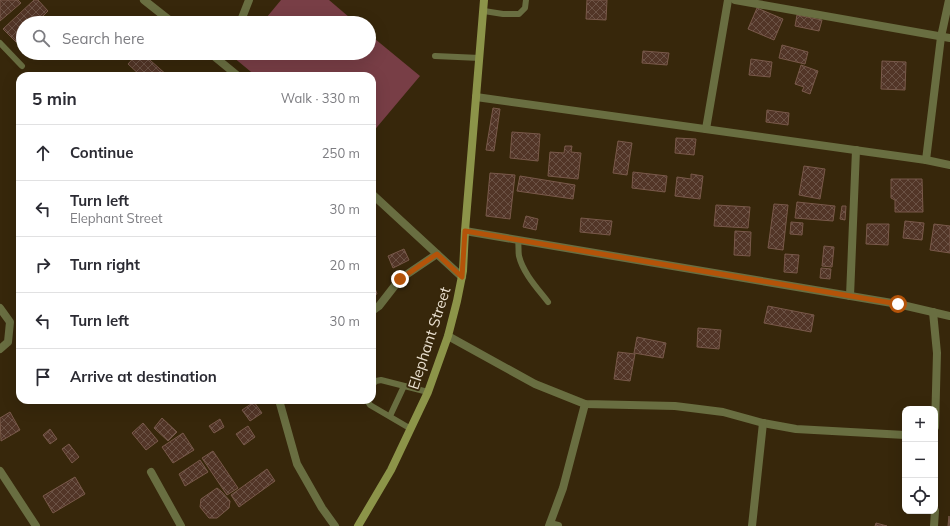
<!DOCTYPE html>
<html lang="en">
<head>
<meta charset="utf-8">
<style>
	:root { --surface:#fff; --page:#f2f2f3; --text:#2b2b33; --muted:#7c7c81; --line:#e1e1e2 }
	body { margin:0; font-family:Mulish,sans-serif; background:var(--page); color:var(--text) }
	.controls { position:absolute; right:12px; bottom:12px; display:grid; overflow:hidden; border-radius:8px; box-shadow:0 4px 16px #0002 }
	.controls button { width:36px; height:36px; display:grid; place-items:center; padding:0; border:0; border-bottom:1px solid var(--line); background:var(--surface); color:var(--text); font:20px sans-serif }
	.stop { position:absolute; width:12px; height:12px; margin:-9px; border:3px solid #b45309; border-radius:50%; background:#fff }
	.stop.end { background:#b45309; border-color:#fff; box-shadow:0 1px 4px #0008 }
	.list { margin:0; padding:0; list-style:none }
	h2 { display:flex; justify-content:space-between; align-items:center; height:52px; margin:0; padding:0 16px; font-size:17px }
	h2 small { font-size:13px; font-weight:400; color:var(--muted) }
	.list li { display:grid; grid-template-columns:26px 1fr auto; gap:12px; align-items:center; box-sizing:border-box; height:56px; padding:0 16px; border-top:1px solid var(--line) }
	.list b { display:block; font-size:15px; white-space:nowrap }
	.list p { margin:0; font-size:13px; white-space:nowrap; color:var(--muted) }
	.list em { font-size:13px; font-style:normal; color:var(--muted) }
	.icon { flex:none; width:22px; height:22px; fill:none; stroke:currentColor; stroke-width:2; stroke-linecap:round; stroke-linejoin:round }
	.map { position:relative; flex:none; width:950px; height:526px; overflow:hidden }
	.search { position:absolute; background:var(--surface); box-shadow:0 4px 16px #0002; left:16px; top:16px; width:360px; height:44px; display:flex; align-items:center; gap:10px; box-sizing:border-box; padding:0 14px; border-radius:22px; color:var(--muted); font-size:15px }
	.panel { position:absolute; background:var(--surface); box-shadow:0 4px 16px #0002; left:16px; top:72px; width:360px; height:332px; border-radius:12px }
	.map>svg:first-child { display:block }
</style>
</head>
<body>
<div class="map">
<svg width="950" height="526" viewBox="0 0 950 526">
	<defs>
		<pattern id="building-cross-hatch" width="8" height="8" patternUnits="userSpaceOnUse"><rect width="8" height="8" fill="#523527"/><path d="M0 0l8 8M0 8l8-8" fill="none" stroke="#6b5245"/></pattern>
	</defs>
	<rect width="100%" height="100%" fill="#37270b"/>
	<g fill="#783e46">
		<path d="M281,0H329L356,23H262Z"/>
		<path d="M369,34L420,76L372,133V76H256L233,57L237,53H369Z"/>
	</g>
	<g fill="url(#building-cross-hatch)" stroke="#79594a">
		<path d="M0,0H18L21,3L0,21Z"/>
		<path d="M34,0H38L48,11L36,23H23V35L16,42L3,29Z"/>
		<path d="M587,0H607L606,20L586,19Z"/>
		<path d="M757,8L783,19L774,40L748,29Z"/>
		<path d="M797,15L822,20L819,31L795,26Z"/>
		<path d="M100,18L105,23H95Z"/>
		<path d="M782,45L808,52L805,64L779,58Z"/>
		<path d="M643,51L669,53L667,65L642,63Z"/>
		<path d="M138,53H142L168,76H141L128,64Z"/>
		<path d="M751,59L772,62L770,77L749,75Z"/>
		<path d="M882,61L906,62L905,90L881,89Z"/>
		<path d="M801,65L818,71L810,94L802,91L804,87L795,84Z"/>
		<path d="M493,108L500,109L494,151L486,150Z"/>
		<path d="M767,110L789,113L788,125L766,122Z"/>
		<path d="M512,132L540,134L538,161L510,158Z"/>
		<path d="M676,138L696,139L694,155L675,153Z"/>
		<path d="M618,141L632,143L627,175L613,173Z"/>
		<path d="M565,146H572L571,152L581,153L578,179L548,176L550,152L564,153Z"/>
		<path d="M804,166L825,169L820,199L799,195Z"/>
		<path d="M633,172L667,176L665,192L632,188Z"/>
		<path d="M490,173L515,175L510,219L486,216Z"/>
		<path d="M691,174L703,176L700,199L675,196L677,177L691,179Z"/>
		<path d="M520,176L575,185L573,199L517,191Z"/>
		<path d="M891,179H922L923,212H895V200L891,198Z"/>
		<path d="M797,202L835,206L833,221L795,218Z"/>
		<path d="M774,204L788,205L783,250L768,248Z"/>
		<path d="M716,205L750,207L748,228L714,226Z"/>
		<path d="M842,206H846L845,220L840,219Z"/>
		<path d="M526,216L538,219L536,230L523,227Z"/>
		<path d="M581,218L612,221L610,235L580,232Z"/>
		<path d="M905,221L924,223L922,240L903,238Z"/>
		<path d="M791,222L803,223L802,235L790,234Z"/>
		<path d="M867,224H889L888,245L866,244Z"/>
		<path d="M934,224L950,226V253L930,250Z"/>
		<path d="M735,231L751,232L750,256L734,255Z"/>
		<path d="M824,246L834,247L832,267L822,266Z"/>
		<path d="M404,249L409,260L393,268L388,256Z"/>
		<path d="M785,254L799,255L797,273L784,272Z"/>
		<path d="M821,268L831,269L830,279L820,278Z"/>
		<path d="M373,282L377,294L372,296V283Z"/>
		<path d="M768,306L814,315L811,332L764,323Z"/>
		<path d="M698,328L721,330L719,349L697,347Z"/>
		<path d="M637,337L666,343L663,358L634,353Z"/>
		<path d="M618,352L635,354L630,381L614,379Z"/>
		<path d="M254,402L262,413L250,421L242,410Z"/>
		<path d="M10,412L20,430L1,441L0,418Z"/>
		<path d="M162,418L177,432L168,441L154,428Z"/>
		<path d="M220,419L224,427L214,433L209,426Z"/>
		<path d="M143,423L158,441L146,450L132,433Z"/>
		<path d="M248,426L255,437L244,445L236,434Z"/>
		<path d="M50,429L57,439L50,444L43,435Z"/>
		<path d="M183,433L194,450L173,463L162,447Z"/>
		<path d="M69,444L79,457L72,463L62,449Z"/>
		<path d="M213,451L238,488L227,495L202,458Z"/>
		<path d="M200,460L208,472L185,486L179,474Z"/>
		<path d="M267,469L275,481L239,507L231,495Z"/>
		<path d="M75,477L85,494L53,513L43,496Z"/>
		<path d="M217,488L221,491L230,501L229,508L217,518H209L200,507L201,499Z"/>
		<path d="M949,516L950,526H948Z"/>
		<path d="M876,523L887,526H875Z"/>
	</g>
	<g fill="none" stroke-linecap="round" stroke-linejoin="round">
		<g stroke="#696e41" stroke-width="6">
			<path d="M484,11L503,14H519L525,8L526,0"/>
			<path d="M0,43L22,66"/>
			<path d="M435,56L480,58"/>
			<path d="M518,240C519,245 518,251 519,256C523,273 538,289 548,302"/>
			<path d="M372,385L376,381L381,380L428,392"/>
			<path d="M367,400L370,405L411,429"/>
			<path d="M390,416L404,386"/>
		</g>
		<g stroke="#696e41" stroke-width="8">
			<path d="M144,0L173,23"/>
			<path d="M735,0L950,38"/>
			<path d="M240,23L249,0"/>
			<path d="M210,53L238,76"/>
			<path d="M476,97L926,160L950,165"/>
			<path d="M706,129L728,0"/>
			<path d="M926,160L941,37L949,0"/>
			<path d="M372,194L462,277"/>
			<path d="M465,231L898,304L950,316"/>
			<path d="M850,296L856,150"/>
			<path d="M0,308L10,322L8,342L0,349"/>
			<path d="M372,311L379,306L400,279L437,254"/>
			<path d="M933,312L937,353L935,427"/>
			<path d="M448,336L535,384L585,404L675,406L723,412L763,423L796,429L905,435"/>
			<path d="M279,400L297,464L322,508L335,526"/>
			<path d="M0,471L36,526"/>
			<path d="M151,472L181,526"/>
			<path d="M550,524L558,526"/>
			<path d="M549,526L563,488L585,404"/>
			<path d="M752,526L763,423"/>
			<path d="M934,526L935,511"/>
		</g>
		<path stroke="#8c9449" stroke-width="8" d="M358,526L391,470L428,392L448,336L457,301L463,271L465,231L484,0"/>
	</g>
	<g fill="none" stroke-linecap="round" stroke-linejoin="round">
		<path stroke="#b45309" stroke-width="5" d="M400,279L437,254L462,277L465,231L898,304"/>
	</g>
	<g text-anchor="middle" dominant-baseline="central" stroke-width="3.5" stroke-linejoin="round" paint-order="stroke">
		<g font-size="15" fill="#eae0d0" stroke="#37270b">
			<text transform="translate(429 338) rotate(-72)">Elephant Street</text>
		</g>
	</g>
</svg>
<div class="controls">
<button>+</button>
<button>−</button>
<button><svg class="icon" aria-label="locate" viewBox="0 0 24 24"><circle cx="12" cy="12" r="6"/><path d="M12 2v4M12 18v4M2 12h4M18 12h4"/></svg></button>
</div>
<div class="stop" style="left:898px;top:304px"></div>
<div class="stop end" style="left:400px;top:279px"></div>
<div class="search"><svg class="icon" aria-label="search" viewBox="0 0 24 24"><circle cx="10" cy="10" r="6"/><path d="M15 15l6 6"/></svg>Search here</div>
<section class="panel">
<h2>5 min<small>Walk · 330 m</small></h2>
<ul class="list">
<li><svg class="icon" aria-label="ahead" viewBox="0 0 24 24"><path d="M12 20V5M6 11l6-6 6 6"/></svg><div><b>Continue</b></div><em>250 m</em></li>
<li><svg class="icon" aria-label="left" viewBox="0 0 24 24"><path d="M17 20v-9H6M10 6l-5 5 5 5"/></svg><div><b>Turn left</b><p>Elephant Street</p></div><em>30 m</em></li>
<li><svg class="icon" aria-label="right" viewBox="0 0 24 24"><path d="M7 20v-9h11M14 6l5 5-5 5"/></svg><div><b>Turn right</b></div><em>20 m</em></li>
<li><svg class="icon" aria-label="left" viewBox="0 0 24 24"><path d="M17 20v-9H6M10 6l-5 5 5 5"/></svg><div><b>Turn left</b></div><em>30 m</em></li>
<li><svg class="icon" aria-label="arrive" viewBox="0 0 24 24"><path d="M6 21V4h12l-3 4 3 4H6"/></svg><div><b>Arrive at destination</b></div></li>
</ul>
</section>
</div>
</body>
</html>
